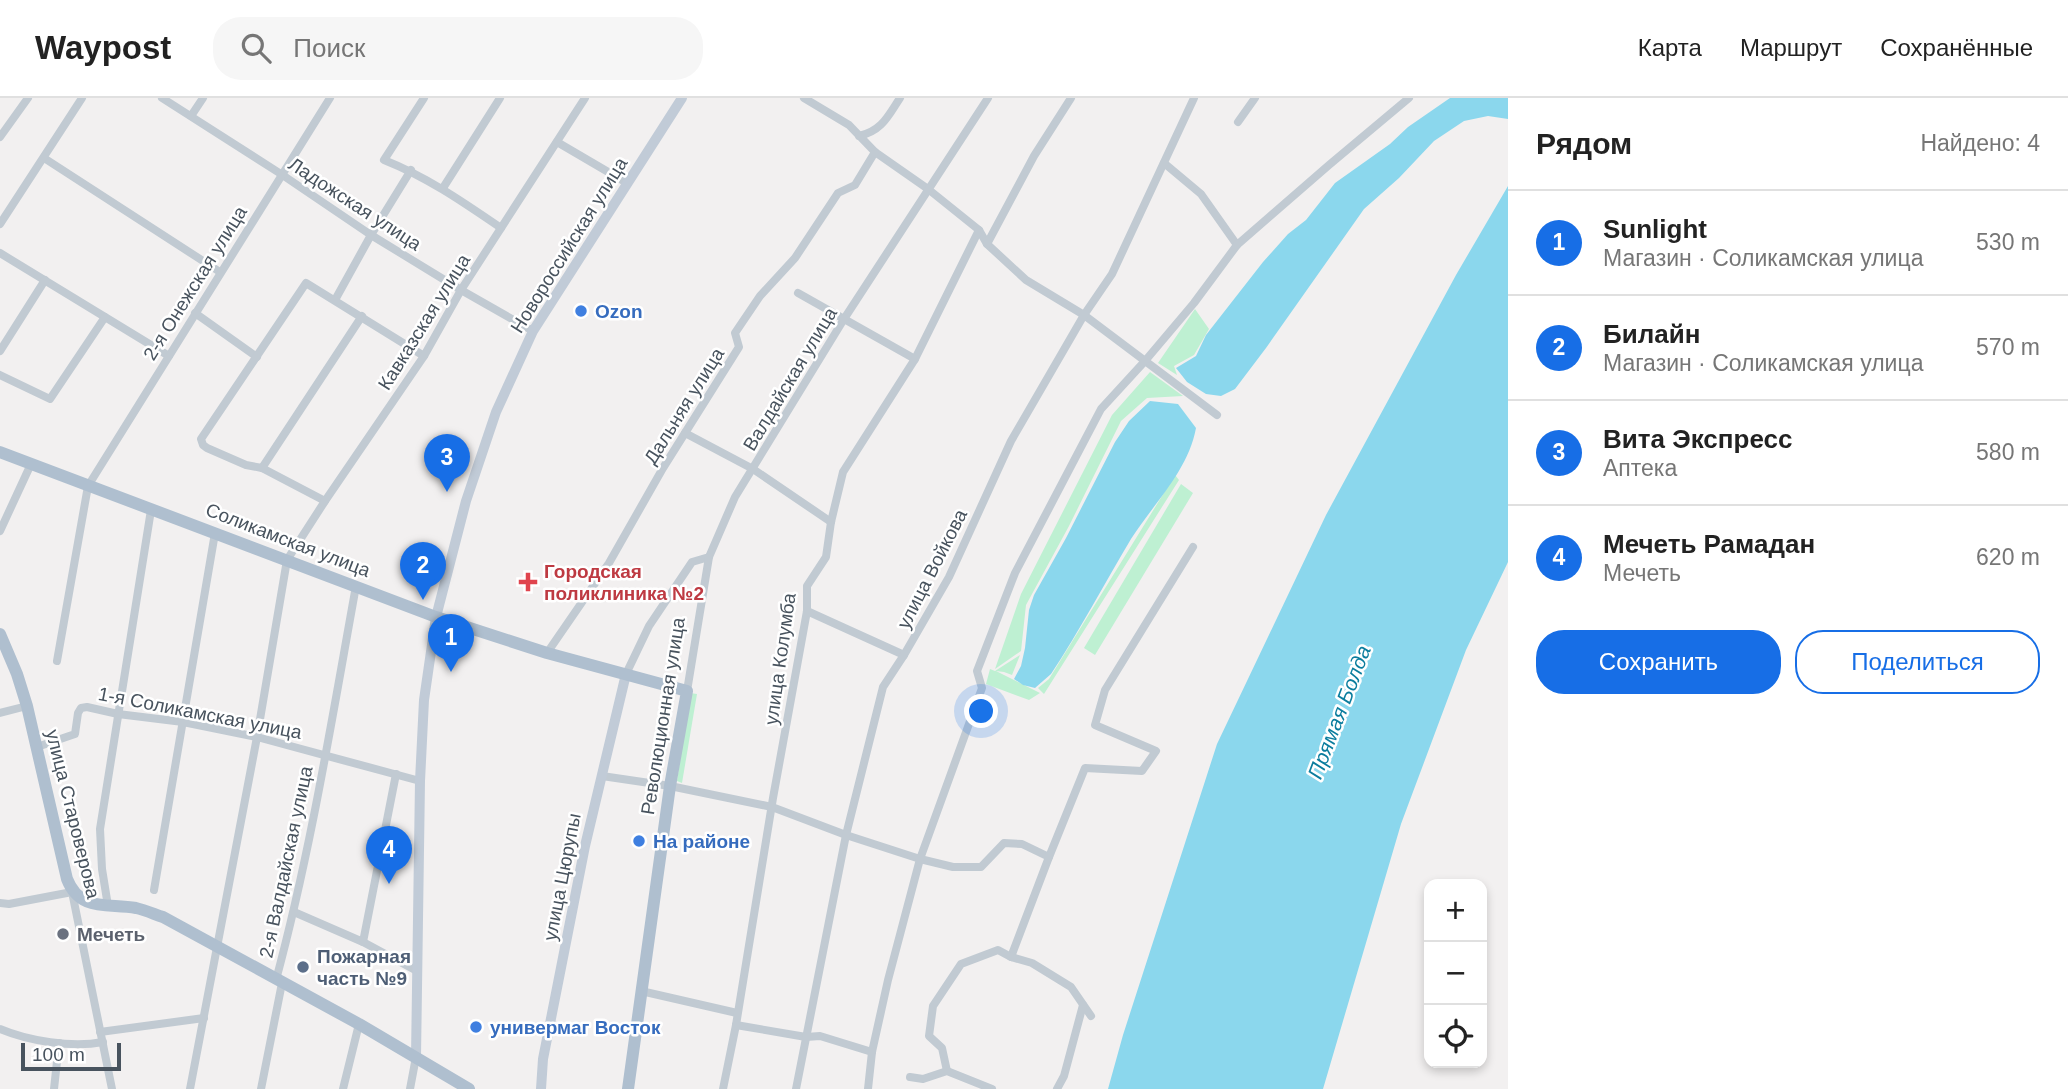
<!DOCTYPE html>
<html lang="ru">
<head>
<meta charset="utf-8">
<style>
	:root { --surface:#fff; --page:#f6f6f6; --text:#222; --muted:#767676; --line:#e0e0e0; --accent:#176ee6 }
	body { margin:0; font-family:Helvetica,sans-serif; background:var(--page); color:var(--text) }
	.controls { position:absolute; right:21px; bottom:21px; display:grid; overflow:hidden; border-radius:14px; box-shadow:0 4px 10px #0003 }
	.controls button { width:63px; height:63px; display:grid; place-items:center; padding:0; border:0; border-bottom:2px solid var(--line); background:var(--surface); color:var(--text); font:35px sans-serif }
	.scale { position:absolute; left:21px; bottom:18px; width:100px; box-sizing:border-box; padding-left:7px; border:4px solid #48535e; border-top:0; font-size:19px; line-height:24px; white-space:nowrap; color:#48535e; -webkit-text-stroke:5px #fff; paint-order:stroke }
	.you { position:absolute; left:982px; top:614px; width:24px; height:24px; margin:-18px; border:5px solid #fff; border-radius:50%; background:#1a73e8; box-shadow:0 0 0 10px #1a73e833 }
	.badge { display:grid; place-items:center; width:46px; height:46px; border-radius:50%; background:var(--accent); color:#fff; font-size:23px; font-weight:700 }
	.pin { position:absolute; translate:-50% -58px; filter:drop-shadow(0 2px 4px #0008) }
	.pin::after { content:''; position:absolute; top:37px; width:24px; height:21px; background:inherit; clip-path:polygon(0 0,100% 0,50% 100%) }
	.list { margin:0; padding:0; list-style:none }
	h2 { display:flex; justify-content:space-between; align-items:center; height:91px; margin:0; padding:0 28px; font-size:30px }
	h2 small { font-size:23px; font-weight:400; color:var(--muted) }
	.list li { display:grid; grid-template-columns:46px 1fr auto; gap:21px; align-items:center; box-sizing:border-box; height:105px; padding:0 28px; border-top:2px solid var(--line) }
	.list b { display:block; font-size:26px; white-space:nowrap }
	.list p { margin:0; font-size:23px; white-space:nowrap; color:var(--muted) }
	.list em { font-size:23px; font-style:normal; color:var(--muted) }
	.actions { display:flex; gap:14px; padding:21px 28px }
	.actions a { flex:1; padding:16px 0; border:2px solid var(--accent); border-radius:28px; text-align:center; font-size:24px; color:var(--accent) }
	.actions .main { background:var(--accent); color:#fff }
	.icon { flex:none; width:38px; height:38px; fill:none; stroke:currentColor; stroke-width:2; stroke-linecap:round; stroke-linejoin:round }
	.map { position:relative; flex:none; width:1508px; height:991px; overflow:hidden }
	header { display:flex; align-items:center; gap:42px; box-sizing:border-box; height:98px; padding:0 35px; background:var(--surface); border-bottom:2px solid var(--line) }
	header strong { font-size:33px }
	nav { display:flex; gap:38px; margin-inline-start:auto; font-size:24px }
	.search { width:490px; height:63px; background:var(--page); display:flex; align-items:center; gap:18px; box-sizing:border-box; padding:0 24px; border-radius:28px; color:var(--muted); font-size:26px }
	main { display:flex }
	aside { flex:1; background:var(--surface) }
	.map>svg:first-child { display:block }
</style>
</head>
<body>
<header>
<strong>Waypost</strong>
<div class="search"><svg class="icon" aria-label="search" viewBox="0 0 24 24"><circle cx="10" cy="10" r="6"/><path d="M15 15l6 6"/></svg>Поиск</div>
<nav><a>Карта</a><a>Маршрут</a><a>Сохранённые</a></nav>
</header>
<main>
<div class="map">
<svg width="1508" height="991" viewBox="0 0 1508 991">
	<rect width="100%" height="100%" fill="#f2f0f0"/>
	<g fill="#bef0d2">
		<path d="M1195,211L1209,231L1194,257L1174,268L1177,277L1158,265Z"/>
		<path d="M1150,274L1183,298L1147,300L1121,323L1069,428L1026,507L1021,553L995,571L1021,496L1112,317Z"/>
		<path d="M1175,377L1179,382L1044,596L1038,590L1049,581Z"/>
		<path d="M1181,386L1193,395L1095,557L1084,550Z"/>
		<path d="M1020,557L1012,577L1004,574L996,573L1040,595L1029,602L986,586L990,571L995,573Z"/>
		<path d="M690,595L697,596L682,685L677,683Z"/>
	</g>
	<g fill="#8bd7ed">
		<path d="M1450,0H1508V21L1488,18L1464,23L1434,43L1399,80L1364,111L1266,250L1235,291L1221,298L1206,296L1187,284L1176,270L1196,258L1206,237L1263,164L1288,136L1306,122L1335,85L1390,46L1408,29Z"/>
		<path d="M1508,88V464L1466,552L1401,726L1323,991H1108L1123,937L1217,646L1326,417L1456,177Z"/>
		<path d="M1150,303L1178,306L1196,330C1188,373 1154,405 1131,441C1104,486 1080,532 1051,576L1035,590L1023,587L1014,581L1021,568L1025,550L1029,512L1034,497L1066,440L1115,344L1129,323Z"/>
	</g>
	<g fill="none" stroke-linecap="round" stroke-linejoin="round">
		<g stroke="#c1cad2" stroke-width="8">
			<path d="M162,0L281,76L371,137L461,192L533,233"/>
			<path d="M424,0L384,62C427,79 463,104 501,130"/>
			<path d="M804,0L849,27L875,54L928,91L979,132L987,146L1026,182L1084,217L1217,317"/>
			<path d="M191,18L203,0"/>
			<path d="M1238,24L1255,0"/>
			<path d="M859,38C882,33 888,18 900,0"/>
			<path d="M0,39L28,0"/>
			<path d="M557,44L627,85"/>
			<path d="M44,60L220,174"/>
			<path d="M1164,65L1201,96L1237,147"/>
			<path d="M443,90L500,0"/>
			<path d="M0,126L82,0"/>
			<path d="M987,146L1034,58L1071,0"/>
			<path d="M0,155L169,258"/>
			<path d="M798,195L915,261"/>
			<path d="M335,202L371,137L411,72"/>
			<path d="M195,215L257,259"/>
			<path d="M0,253L45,182"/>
			<path d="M0,277L50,301L105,219"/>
			<path d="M685,335L753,371L831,424"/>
			<path d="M262,370L362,218"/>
			<path d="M325,403L262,370L246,367L207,350L203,347L201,341L306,185L424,258"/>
			<path d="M0,433L31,366"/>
			<path d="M807,513L904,557"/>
			<path d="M547,555L609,465L663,370L739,249L735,235L760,198L795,160L838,95L855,87L875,54"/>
			<path d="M57,563L88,388L330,0"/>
			<path d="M626,576L649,528L692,464L709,459L735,399L844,221L988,0"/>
			<path d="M687,593L709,459"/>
			<path d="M0,615L27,608"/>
			<path d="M37,649L75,636L78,615L81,610L87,609L118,616L183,624L257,639L420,683"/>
			<path d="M602,678L670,688L772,709L846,737L920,761L953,769H981L1004,745L1022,746L1049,759"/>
			<path d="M154,792L215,435"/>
			<path d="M0,805L9,806L72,794L112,991"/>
			<path d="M108,808L102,771L100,731L151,412"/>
			<path d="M294,814L363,844L417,873"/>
			<path d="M363,844L396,676"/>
			<path d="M1011,859L1049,759L1085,670L1142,673L1156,653L1095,627L1105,592L1193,449"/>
			<path d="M276,882C311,752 332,620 356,488"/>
			<path d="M641,893L737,915"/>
			<path d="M736,927L806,939L820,938L872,954"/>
			<path d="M0,931C28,943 72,950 103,944"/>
			<path d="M100,934L204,920"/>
			<path d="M947,973L942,950L929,938L933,908L961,866L998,852L1011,859L1032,865L1071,889L1091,918"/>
			<path d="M910,979L923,981L947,973L992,991"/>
			<path d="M54,991L59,945"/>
			<path d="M190,991L257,639L287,462L325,403L424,258L461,192L585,0"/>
			<path d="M261,991L282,885"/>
			<path d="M343,991L359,926"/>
			<path d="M410,991L416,959"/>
			<path d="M723,991L736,927L773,700L807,513V488L826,459L831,424L843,374L915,261L979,132"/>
			<path d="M796,991L846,737L883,589L904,557L949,479L1011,343L1084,217L1112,176L1194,0"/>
			<path d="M868,991L872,954L888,882L920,761L982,590L977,573L1015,475L1101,311L1145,263L1194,205L1237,147L1329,67L1409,0"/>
			<path d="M1057,991L1064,978L1083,907"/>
		</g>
		<g stroke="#c1cbd7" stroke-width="10">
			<path d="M416,959L420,683L424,602L436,519L466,403L496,314L533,233L682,0"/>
			<path d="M541,991L543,961L585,748L626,576"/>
		</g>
		<g stroke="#afbfcf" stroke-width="12">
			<path d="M0,354L436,519L547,555L687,593L670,688L628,991"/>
			<path d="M0,536L17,576L27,608L67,781C80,814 107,805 136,810C145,812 154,816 163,819L359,926L469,991"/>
		</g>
	</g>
	<g fill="#3f7fe0" stroke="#fff" stroke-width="2.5">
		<circle cx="581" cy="213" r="7"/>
		<circle cx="639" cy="743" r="7"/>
		<circle cx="476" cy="929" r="7"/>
	</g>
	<path fill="#e0444e" stroke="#fff" stroke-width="2.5" d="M524.5 473.5h7v7h7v7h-7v7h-7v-7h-7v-7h7z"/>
	<circle fill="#6b7280" stroke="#fff" stroke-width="2.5" cx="63" cy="836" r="7"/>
	<circle fill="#5c6f8a" stroke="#fff" stroke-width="2.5" cx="303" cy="869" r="7"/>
	<g text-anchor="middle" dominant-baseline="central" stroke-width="5" stroke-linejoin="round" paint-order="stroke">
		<g font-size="19" fill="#48535e" stroke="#fff">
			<text transform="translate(355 106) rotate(33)">Ладожская улица</text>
			<text transform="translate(569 147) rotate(-58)">Новороссийская улица</text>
			<text transform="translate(195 185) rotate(-58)">2-я Онежская улица</text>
			<text transform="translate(424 224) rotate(-58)">Кавказская улица</text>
			<text transform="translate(790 281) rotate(-59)">Валдайская улица</text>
			<text transform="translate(684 308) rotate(-58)">Дальняя улица</text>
			<text transform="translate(288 442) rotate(21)">Соликамская улица</text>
			<text transform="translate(932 471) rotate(-63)">улица Войкова</text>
			<text transform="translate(780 561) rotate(-82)">улица Колумба</text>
			<text transform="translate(200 615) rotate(11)">1-я Соликамская улица</text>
			<text transform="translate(663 618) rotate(-81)">Революционная улица</text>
			<text transform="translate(73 716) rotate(76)">улица Староверова</text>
			<text transform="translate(286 764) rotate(-78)">2-я Валдайская улица</text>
			<text transform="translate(562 779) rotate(-79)">улица Цюрупы</text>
		</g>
		<g font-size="19" font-weight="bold" fill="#366cbe" stroke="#fff" text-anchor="start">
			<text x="595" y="213">Ozon</text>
			<text x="653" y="743">На районе</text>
			<text x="490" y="929">универмаг Восток</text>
		</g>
		<g font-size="19" font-weight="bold" fill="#be3a42" stroke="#fff" text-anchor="start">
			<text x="544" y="473">Городская<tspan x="544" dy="22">поликлиника №2</tspan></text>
		</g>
		<g font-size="19" font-weight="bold" fill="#5b616d" stroke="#fff" text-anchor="start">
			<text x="77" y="836">Мечеть</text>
		</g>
		<g font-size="19" font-weight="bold" fill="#4e5e75" stroke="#fff" text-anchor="start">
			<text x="317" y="858">Пожарная<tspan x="317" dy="22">часть №9</tspan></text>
		</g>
		<g font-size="21" font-style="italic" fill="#0b7d9e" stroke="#fff">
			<text transform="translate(1339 614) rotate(-69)">Прямая Болда</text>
		</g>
	</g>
</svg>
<div class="controls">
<button>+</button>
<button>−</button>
<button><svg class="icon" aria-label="locate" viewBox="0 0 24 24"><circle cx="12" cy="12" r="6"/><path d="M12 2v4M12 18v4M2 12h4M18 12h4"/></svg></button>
</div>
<div class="scale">100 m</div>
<div class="you"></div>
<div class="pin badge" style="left:451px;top:574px">1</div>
<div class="pin badge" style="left:423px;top:502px">2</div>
<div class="pin badge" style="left:447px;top:394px">3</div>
<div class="pin badge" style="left:389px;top:786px">4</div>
</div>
<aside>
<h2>Рядом<small>Найдено: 4</small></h2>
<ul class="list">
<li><span class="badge">1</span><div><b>Sunlight</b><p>Магазин · Соликамская улица</p></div><em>530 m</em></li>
<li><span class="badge">2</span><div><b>Билайн</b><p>Магазин · Соликамская улица</p></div><em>570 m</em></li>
<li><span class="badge">3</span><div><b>Вита Экспресс</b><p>Аптека</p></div><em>580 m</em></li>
<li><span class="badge">4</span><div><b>Мечеть Рамадан</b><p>Мечеть</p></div><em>620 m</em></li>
</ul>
<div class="actions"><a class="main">Сохранить</a><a>Поделиться</a></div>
</aside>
</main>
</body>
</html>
